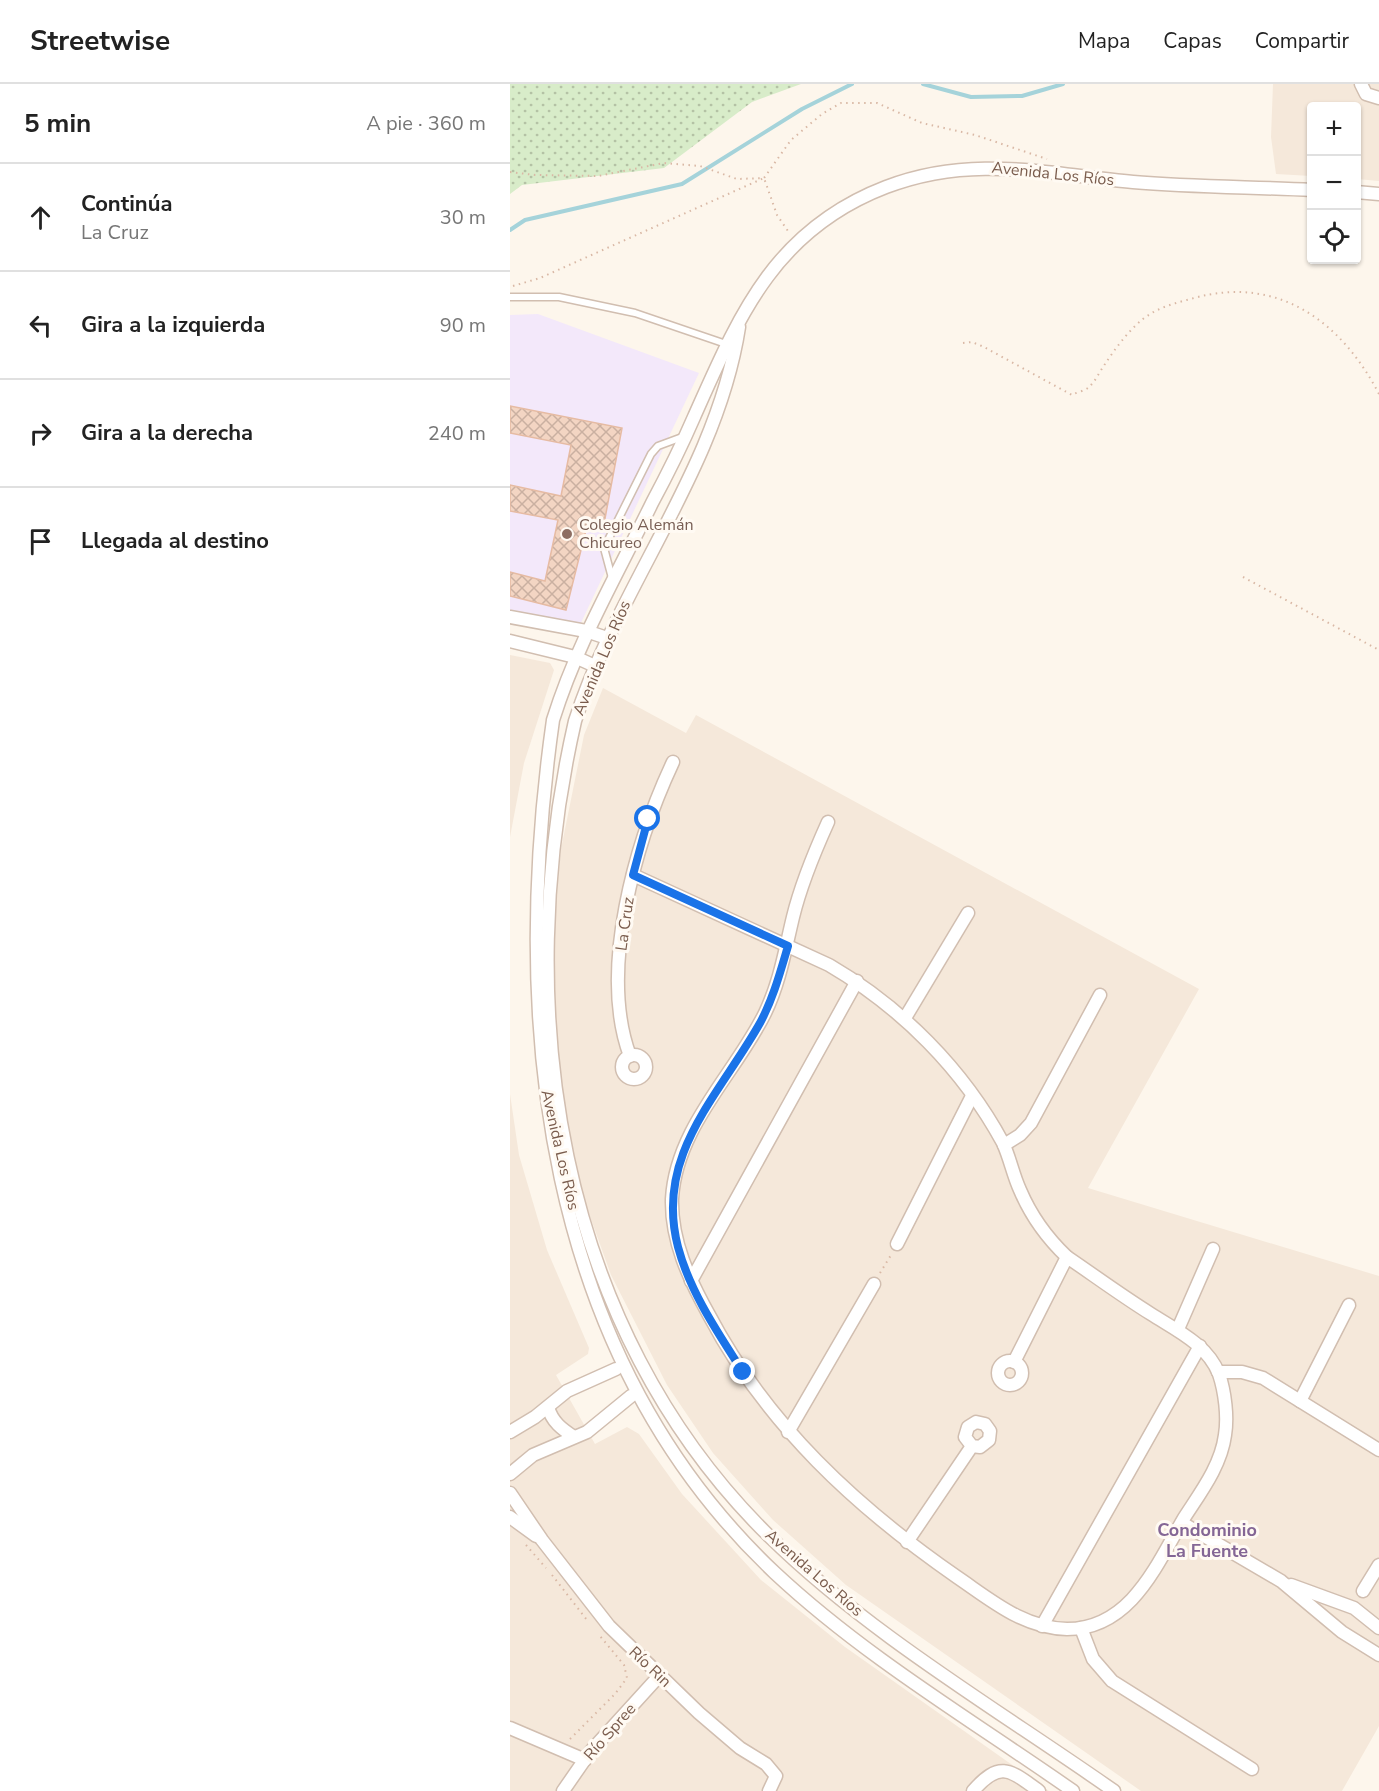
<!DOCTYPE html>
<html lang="es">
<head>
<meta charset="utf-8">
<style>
	:root { --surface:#fff; --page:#f2f2f2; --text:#222; --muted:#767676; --line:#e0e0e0 }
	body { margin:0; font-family:"Nunito Sans",sans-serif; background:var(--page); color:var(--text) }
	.controls { position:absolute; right:18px; top:18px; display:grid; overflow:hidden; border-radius:6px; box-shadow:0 2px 4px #0004 }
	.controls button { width:54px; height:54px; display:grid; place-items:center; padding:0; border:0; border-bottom:2px solid var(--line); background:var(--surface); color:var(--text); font:30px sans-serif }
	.stop { position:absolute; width:18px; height:18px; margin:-14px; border:4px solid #1a73e8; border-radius:50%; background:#fff }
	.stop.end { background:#1a73e8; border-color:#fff; box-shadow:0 2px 6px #0008 }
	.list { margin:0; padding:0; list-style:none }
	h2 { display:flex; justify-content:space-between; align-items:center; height:78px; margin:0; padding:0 24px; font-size:26px }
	h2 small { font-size:20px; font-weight:400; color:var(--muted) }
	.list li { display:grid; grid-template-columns:39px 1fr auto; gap:18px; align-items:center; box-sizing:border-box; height:108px; padding:0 24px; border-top:2px solid var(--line) }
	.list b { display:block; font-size:22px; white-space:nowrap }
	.list p { margin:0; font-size:20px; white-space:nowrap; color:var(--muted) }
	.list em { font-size:20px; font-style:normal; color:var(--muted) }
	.icon { flex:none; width:33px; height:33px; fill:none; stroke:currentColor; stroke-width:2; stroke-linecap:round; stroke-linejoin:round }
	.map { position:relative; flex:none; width:869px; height:1707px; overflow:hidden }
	header { display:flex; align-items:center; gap:36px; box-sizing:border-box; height:84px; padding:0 30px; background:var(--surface); border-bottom:2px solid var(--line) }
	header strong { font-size:28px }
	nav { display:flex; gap:33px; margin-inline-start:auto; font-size:21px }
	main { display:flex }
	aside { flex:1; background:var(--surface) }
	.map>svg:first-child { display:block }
</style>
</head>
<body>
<header>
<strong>Streetwise</strong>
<nav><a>Mapa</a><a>Capas</a><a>Compartir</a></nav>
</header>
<main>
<aside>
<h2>5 min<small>A pie · 360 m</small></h2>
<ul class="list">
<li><svg class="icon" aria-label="ahead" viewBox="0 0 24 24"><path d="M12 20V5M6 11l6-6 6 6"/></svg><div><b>Continúa</b><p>La Cruz</p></div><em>30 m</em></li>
<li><svg class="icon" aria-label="left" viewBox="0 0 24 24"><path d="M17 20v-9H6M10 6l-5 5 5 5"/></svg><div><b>Gira a la izquierda</b></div><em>90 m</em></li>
<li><svg class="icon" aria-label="right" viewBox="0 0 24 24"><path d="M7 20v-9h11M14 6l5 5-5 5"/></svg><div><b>Gira a la derecha</b></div><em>240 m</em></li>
<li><svg class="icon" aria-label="arrive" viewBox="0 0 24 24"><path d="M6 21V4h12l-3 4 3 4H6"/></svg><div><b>Llegada al destino</b></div></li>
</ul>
</aside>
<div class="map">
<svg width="869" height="1707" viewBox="0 0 869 1707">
	<defs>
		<pattern id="grass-dots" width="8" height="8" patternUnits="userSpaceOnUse" patternTransform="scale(1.5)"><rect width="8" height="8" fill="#d8ecc9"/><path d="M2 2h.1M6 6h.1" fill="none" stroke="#b4c2a5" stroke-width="1.8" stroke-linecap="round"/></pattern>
		<pattern id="building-cross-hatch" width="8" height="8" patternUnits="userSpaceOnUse" patternTransform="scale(1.5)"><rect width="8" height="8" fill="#f3d5c3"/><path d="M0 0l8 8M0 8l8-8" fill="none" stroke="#cab0a1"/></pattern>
	</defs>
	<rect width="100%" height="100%" fill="#fdf6ec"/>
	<g fill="#f5e8da">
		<path d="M763,0H869V97L847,95L846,22H802L801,92L766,90L761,53Z"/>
		<path d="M0,571L40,579L44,586L14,679L0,753Z"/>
		<path d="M93,604L176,649L186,631L689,905L578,1104L869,1192V1642L832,1707H631L336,1501L263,1436L203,1369L157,1301L101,1191L72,1110L53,1023L44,943L41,874L51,765L74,651Z"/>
		<path d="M0,1010L9,1071L37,1166L79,1264L78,1270L46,1291L85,1360L117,1343L129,1350L172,1410L251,1496L335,1563L539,1707H0Z"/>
	</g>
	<path fill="#f3e8fa" d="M28,230L189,289L69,543L0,529V231Z"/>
	<path fill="url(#grass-dots)" d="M0,0H291L242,18L154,84L12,101L0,110Z"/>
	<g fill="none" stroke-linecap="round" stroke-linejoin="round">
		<g stroke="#a5d3da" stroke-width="4">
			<path d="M413,0L461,13L512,12L553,0"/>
			<path d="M0,146L15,136L172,100L292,25L342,0"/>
		</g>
	</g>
	<path fill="url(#building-cross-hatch)" stroke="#e6bba3" stroke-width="1.5" d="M0,322L112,344L93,445L77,442L56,526L0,512V488L35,497L48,436L0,427V401L51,412L61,361L0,349Z"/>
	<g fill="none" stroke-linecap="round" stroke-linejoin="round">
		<g stroke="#d1beb0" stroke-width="9">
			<g id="lane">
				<path d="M0,213H49L125,229L216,260"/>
				<path d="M102,494L94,464L141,370L148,362L175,352"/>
			</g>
		</g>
		<g stroke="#d1beb0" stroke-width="15">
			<g id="street">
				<path d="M851,0L856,10L869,14"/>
				<path d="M846,108L869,110"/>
				<path d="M229,243C207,386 108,502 65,637C0,921 45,1243 260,1453C359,1550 490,1627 604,1707"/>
				<path d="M0,533L76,547L97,554"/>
				<path d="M0,557L65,573L85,582"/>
				<path d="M318,738C304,769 291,800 283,833C275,866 270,898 255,929C225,990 166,1043 162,1115C161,1157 179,1195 199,1231C257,1341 346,1423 447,1493C481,1516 513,1544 557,1545C621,1545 647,1480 674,1434C690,1409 711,1382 715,1351C718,1333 715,1308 709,1290C697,1260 666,1246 641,1230C612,1212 585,1192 557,1173L504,1278"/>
				<path d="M123,791L319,881C391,923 453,985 493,1059C500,1074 503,1091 510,1106C521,1132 537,1154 557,1173"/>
				<path d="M395,934L458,829"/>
				<circle cx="124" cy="983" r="12"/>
				<path d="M120,972C88,886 126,757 163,678"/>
				<path d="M494,1061L510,1051L521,1039L590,911"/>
				<path d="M387,1160L462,1012"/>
				<path d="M181,1197L347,897"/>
				<path d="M668,1245L703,1165"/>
				<circle cx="500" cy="1289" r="12"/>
				<path d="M708,1288H732L753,1294L869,1366"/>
				<path d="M790,1317L839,1221"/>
				<path d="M38,1323C42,1338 52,1345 64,1353"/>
				<path d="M0,1348L25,1333L57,1307L106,1285"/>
				<path d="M278,1348L364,1200"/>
				<path d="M0,1390L23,1371L77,1348L121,1312"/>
				<path d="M0,1409L32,1456L99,1542L189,1629L230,1664L256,1680L266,1692L259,1707"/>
				<path d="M0,1433L26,1452"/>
				<path d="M672,1439L771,1497L832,1548L869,1571"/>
				<path d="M397,1458L462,1362L470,1363L479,1356L480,1347L475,1340L466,1338L458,1343L455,1353L462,1362"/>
				<path d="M781,1501L844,1524L869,1544"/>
				<path d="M853,1507L869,1481"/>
				<path d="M532,1542L690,1262"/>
				<path d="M571,1544L583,1575L602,1597L742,1685"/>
				<path d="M0,1644L75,1676"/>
				<path d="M53,1707L80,1668L150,1591"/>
				<path d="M463,1707C490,1676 500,1686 529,1707"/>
				<path d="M563,1707C463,1637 355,1573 265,1489C33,1270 0,940 43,636C67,559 107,491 142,419C157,391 171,363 184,333C229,232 264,146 376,103C462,70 536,90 623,98C682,103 742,103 802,106"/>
			</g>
		</g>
		<g stroke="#d9b8a5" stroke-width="2" stroke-dasharray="1.5 4.5" stroke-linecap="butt">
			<path d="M0,88L25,91L88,92L154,79L190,82L227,95L254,94L281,56L312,30L331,19H367L412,39L465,51L537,75"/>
			<path d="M3,202L30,194L254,94L267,131L280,150"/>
			<path d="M453,259L462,258L474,263L562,311C567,308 575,307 579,303C585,298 590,287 595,280C605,265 618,247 633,235C648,223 666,219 684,214C768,191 831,237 869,310"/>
			<path d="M733,493L869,566"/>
			<path d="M370,1189L381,1171"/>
			<path d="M16,1461L36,1484"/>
			<path d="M42,1491L77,1536"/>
			<path d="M60,1655L105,1610L117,1594L114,1581L90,1552"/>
		</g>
		<use href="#lane" stroke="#fff" stroke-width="6"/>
		<use href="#street" stroke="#fff" stroke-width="12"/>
	</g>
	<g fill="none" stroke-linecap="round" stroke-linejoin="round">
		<path stroke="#1a73e8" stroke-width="8" d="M138,735L123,791L278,862C270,889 263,915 250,939C209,1012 144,1071 168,1163C180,1208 208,1249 233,1288"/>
	</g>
	<circle fill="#8d6e63" stroke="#fffaf3" stroke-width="2" cx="57" cy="450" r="6"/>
	<g text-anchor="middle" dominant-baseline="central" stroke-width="6" stroke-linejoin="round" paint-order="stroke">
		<g font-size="16" fill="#7a5c4d" stroke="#fffaf3">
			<text transform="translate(543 90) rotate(6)">Avenida Los Ríos</text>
			<text transform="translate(92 574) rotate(-67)">Avenida Los Ríos</text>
			<text transform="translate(115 840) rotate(-82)">La Cruz</text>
			<text transform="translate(50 1066) rotate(77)">Avenida Los Ríos</text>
			<text transform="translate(304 1489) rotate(41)">Avenida Los Ríos</text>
			<text transform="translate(140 1583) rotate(43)">Río Rin</text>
			<text transform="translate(100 1648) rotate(-49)">Río Spree</text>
		</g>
		<g font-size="16" fill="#785e54" stroke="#fffaf3" text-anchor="start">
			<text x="69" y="441">Colegio Alemán<tspan x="69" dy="18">Chicureo</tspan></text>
		</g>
		<g font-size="18" font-weight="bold" fill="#846695" stroke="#fffaf3">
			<text x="697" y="1446">Condominio<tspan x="697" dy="21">La Fuente</tspan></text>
		</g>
	</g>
</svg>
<div class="controls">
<button>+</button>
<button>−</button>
<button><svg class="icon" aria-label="locate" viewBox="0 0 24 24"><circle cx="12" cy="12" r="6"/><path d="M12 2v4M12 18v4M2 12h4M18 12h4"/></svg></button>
</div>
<div class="stop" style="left:138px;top:735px"></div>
<div class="stop end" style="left:233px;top:1288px"></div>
</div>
</main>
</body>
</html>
